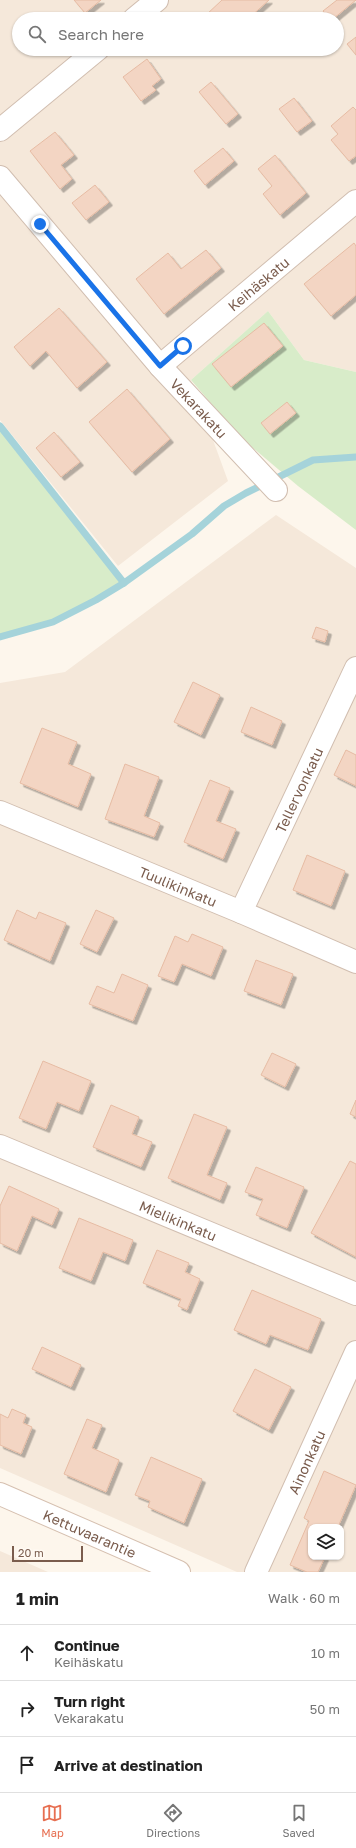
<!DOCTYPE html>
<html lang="en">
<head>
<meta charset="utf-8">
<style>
	:root { --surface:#fff; --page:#f2f2f2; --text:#222; --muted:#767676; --line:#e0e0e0; --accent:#e76f51 }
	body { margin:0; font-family:"Golos Text",sans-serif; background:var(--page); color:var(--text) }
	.controls { position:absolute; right:12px; bottom:12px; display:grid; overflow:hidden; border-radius:8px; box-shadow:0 1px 3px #0004 }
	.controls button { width:36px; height:36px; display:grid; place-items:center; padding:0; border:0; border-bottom:1px solid var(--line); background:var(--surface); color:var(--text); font:20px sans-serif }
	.scale { position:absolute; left:12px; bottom:10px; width:71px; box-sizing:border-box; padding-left:4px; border:2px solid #7a5c4d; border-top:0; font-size:11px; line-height:14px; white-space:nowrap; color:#7a5c4d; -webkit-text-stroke:3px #fffaf3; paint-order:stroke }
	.stop { position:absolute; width:12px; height:12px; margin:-9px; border:3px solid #1a73e8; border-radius:50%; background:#fff }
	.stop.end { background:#1a73e8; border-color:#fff; box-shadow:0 1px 4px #0008 }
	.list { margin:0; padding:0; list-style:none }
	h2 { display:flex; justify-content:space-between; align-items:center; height:52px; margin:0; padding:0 16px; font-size:17px }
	h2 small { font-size:13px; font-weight:400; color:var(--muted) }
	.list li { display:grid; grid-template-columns:26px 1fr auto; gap:12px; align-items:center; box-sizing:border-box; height:56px; padding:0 16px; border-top:1px solid var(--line) }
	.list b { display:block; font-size:15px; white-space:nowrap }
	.list p { margin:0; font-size:13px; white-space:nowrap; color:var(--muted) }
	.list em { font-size:13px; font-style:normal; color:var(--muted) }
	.icon { flex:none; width:22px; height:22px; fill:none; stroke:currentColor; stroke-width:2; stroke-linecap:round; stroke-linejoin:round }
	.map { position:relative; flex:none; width:356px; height:1572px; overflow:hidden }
	.search { position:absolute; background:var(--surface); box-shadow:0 1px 3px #0004; left:12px; right:12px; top:12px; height:44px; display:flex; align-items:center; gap:10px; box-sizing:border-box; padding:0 14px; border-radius:22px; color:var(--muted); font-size:15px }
	.sheet { height:220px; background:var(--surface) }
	nav { display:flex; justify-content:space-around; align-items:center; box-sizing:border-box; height:56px; border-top:1px solid var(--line); background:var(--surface); font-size:11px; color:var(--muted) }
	nav a { display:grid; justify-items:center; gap:2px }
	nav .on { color:var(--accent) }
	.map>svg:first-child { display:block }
</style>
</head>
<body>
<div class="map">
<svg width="356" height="1572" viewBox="0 0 356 1572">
	<defs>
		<filter id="shadow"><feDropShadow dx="3.5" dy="3.5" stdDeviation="0" flood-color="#0004"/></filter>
	</defs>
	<rect width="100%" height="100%" fill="#fdf6ec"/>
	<g fill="#f5e8da" fill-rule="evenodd">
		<path d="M0,0H356V372L304,360L268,311L191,380L228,481L118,566L0,420ZM19,19H337V49H19Z"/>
		<path d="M276,515L356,568V1572H237L0,1468V683L65,672ZM311,1527H341V1557H311Z"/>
		<path d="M0,1551L48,1572H0Z"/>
	</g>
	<g fill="#d8ecc9">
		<path d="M268,311L304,360L356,372V530L298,486L240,437L191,380Z"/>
		<path d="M0,426L124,583L53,622L0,637Z"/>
	</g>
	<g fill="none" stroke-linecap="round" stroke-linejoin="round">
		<g stroke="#a5d3da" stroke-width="7">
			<path d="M0,426L124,583"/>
			<path d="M0,637L53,622L96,600L124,583L192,534L224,506L246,493L313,460L356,457"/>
		</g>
	</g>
	<g fill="#f3d5c3" stroke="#e6bba3" filter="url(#shadow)">
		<path d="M74,0H101L85,13Z"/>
		<path d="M222,0H269L248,19H209L206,15Z"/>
		<path d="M337,0H356L333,19H329L323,11Z"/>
		<path d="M356,37V55L347,44Z"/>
		<path d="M147,59L161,79L152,86L156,90L141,101L123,77Z"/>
		<path d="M211,82L238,114L226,124L199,92Z"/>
		<path d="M294,98L312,121L297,132L279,109Z"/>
		<path d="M353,107L356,110V156L349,161L331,140L338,134L331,126Z"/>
		<path d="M55,132L74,155L61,165L72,179L60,189L30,151Z"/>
		<path d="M223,148L234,161L205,185L194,171Z"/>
		<path d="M275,155L306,193L280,215L263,194L272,186L258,169Z"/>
		<path d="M95,185L109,202L86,220L72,203Z"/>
		<path d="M354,243L356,246V295L331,316L304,284Z"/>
		<path d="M206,250L221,268L164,314L136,279L168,253L181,269Z"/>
		<path d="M59,308L107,362L77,388L46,351L30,366L14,347Z"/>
		<path d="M264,323L283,346L231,387L212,364Z"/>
		<path d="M127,389L170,439L132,472L89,422Z"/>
		<path d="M287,402L296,413L270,434L261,423Z"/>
		<path d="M54,432L80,462L61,477L36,448Z"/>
		<path d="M316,627L328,631L325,642L312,638Z"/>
		<path d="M193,682L220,695L201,735L174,722Z"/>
		<path d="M251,707L282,721L272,745L241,732Z"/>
		<path d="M42,728L77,742L68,764L91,774L78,807L20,783Z"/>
		<path d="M346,750L356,755V786L334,775Z"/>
		<path d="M125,764L159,777L144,816L160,823L154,837L105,819Z"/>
		<path d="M210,780L230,788L216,821L236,829L223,859L184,842Z"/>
		<path d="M307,855L345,871L331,906L293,890Z"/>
		<path d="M17,910L36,919L39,912L66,923L50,961L4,940Z"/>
		<path d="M96,910L114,918L97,952L80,944Z"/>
		<path d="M192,934L223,947L211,976L182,964L174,982L158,976L175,936L188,942Z"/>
		<path d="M256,960L293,974L281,1005L244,991Z"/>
		<path d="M122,974L148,985L133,1021L89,1004L97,986L114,993Z"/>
		<path d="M272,1053L296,1064L285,1087L261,1075Z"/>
		<path d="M43,1061L91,1081L79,1111L57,1102L46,1129L19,1118Z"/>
		<path d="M356,1100V1117L350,1114Z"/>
		<path d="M111,1105L139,1117L132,1134L152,1142L141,1167L93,1147Z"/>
		<path d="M194,1114L227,1127L207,1175L227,1183L220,1200L168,1178Z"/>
		<path d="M350,1161L356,1164V1257L311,1233Z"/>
		<path d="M256,1167L304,1187L287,1228L256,1215L263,1199L245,1192Z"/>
		<path d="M9,1186L59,1209L52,1225L32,1216L17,1251L0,1243V1206Z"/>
		<path d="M79,1218L133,1240L125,1261L103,1252L91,1281L59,1268Z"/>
		<path d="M157,1250L189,1263L185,1272L200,1279L187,1310L178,1306L181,1299L143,1283Z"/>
		<path d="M252,1290L321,1319L308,1350L270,1335L266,1344L234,1330Z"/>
		<path d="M42,1347L81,1365L71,1387L32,1369Z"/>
		<path d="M255,1369L291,1387L269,1430L233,1411Z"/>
		<path d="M12,1409L26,1415L23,1423L32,1427L21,1454L0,1445V1414L8,1418Z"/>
		<path d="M87,1419L102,1425L92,1448L119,1460L106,1492L64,1474Z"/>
		<path d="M151,1457L202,1479L184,1523L148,1507L150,1501L135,1495Z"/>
		<path d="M324,1471L356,1485L338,1527H311V1557H325L318,1572H307L290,1565L309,1521L304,1518Z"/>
	</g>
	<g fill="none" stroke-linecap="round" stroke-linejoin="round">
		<g stroke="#d1beb0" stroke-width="24">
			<g id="street">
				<path d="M134,19L157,0"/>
				<path d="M0,130L98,49"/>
				<path id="s1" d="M0,177L160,366L276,490"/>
				<path id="s2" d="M160,366L356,201"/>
				<path id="s3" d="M0,812L241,912L356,962"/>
				<path id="s4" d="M241,912L356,668"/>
				<path id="s5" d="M0,1146L356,1294"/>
				<path id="s6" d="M256,1572L356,1352"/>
			</g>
		</g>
		<g stroke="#d6c0b0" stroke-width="24">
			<g id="secondary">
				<path id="s7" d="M0,1494L179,1572"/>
			</g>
		</g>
		<use href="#street" stroke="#fff" stroke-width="22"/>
		<use href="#secondary" stroke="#fff" stroke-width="22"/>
	</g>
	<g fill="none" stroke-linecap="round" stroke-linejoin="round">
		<path stroke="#1a73e8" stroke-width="5" d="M40,224L160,366L183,346"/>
	</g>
	<g text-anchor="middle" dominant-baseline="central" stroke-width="4" stroke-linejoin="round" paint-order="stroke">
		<g font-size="14" fill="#7a5c4d" stroke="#fffaf3">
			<text stroke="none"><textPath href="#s2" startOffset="128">Keihäskatu</textPath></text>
			<text stroke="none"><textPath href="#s1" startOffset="305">Vekarakatu</textPath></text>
			<text stroke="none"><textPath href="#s4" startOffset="135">Tellervonkatu</textPath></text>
			<text stroke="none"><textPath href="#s3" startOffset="193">Tuulikinkatu</textPath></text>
			<text stroke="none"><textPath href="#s5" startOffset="193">Mielikinkatu</textPath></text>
			<text stroke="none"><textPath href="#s6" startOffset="121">Ainonkatu</textPath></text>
			<text stroke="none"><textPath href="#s7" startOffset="98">Kettuvaarantie</textPath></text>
		</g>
	</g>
</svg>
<div class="controls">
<button><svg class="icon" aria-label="layers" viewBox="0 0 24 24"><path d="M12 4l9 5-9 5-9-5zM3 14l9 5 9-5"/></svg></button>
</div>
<div class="scale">20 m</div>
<div class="stop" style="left:183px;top:346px"></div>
<div class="stop end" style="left:40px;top:224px"></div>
<div class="search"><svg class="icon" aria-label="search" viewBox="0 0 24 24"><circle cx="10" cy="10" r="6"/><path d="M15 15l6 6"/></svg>Search here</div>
</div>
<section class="sheet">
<h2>1 min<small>Walk · 60 m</small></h2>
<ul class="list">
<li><svg class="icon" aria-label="ahead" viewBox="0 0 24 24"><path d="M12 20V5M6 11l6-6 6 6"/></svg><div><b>Continue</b><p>Keihäskatu</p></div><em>10 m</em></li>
<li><svg class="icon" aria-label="right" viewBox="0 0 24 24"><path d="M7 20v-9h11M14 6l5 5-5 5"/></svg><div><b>Turn right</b><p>Vekarakatu</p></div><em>50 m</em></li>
<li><svg class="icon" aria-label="arrive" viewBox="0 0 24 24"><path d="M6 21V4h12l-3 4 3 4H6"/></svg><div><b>Arrive at destination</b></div></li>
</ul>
</section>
<nav>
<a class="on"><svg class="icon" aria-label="map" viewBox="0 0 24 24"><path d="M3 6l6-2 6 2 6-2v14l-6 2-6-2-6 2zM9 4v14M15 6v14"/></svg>Map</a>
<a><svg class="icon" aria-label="directions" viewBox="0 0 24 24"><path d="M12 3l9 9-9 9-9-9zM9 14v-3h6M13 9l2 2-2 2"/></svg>Directions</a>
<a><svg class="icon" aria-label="saved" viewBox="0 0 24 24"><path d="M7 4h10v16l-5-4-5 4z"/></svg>Saved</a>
</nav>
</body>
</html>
